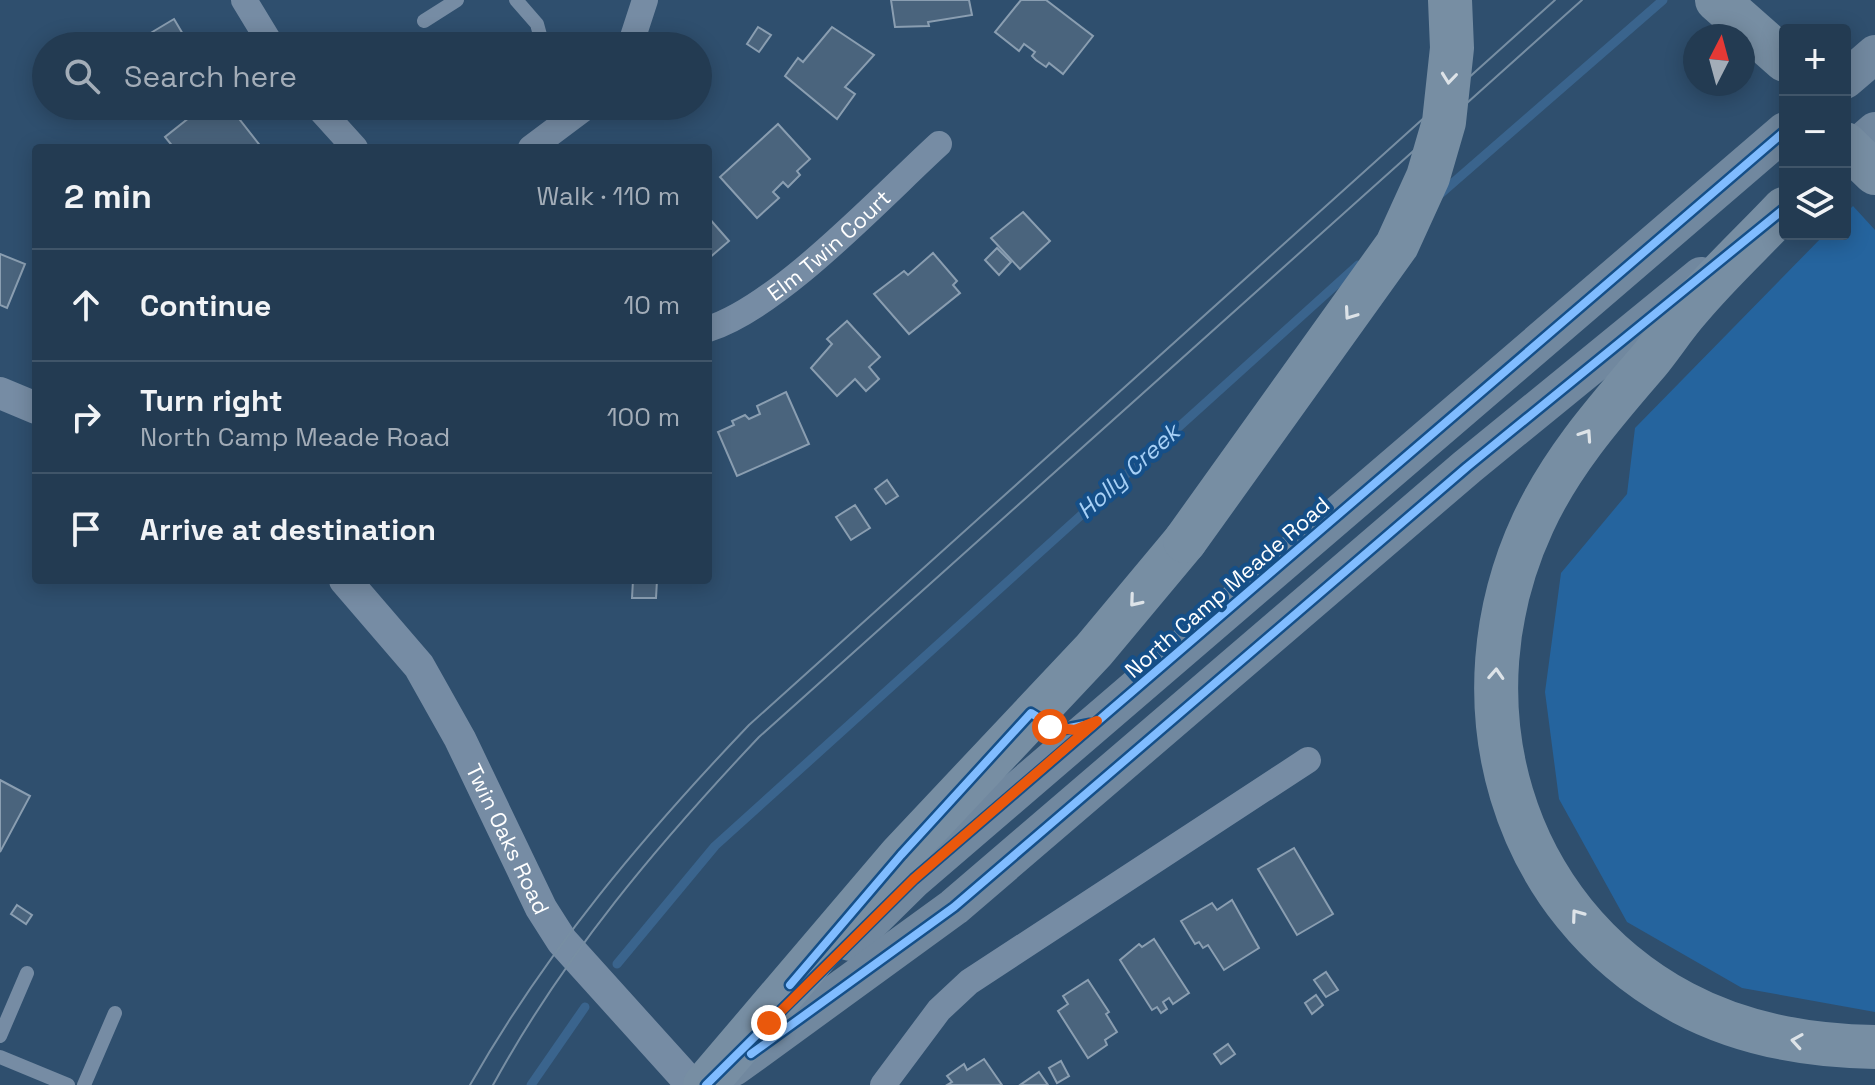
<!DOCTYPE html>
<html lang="en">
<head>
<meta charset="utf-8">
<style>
	:root { --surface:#233b52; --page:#2b4259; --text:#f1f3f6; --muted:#a3adb8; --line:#405569 }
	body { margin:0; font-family:"Space Grotesk",sans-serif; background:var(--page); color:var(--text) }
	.controls { position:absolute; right:24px; top:24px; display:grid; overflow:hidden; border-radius:8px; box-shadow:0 4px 20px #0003 }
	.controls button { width:72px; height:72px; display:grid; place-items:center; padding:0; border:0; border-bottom:2px solid var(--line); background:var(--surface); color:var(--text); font:40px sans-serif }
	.compass { position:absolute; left:1683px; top:24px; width:72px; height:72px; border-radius:50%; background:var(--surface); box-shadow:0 4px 20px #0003; rotate:6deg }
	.stop { position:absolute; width:24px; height:24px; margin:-18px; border:6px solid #ea580c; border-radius:50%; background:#fff }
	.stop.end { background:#ea580c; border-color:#fff; box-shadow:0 2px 8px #0008 }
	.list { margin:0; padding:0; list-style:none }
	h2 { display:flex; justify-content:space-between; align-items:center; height:104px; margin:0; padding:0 32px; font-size:34px }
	h2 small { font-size:26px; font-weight:400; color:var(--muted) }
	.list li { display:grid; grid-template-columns:52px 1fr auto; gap:24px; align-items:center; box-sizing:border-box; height:112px; padding:0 32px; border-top:2px solid var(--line) }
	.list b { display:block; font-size:30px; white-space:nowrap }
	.list p { margin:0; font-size:26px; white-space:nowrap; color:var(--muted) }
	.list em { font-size:26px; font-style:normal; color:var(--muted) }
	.icon { flex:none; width:44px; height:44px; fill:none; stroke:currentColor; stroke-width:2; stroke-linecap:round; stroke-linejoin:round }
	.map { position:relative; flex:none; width:1875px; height:1085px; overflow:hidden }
	.search { position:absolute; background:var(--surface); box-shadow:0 4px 20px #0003; left:32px; top:32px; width:680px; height:88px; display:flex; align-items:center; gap:20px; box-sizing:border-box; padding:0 28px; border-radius:44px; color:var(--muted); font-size:30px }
	.panel { position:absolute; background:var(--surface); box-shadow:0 4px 20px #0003; left:32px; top:144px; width:680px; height:440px; border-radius:8px }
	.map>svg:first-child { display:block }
</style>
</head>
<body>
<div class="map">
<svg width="1875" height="1085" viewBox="0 0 1875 1085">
	<rect width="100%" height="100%" fill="#2f4f6e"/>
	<path fill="#25649e" d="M1853,206L1875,230V1012L1742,988L1627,922L1559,799L1545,692L1561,573L1627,494L1635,428L1825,234H1845V214Z"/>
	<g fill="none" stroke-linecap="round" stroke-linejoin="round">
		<g stroke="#3a648d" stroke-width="9">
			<path d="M1439,195L1663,0"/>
			<path d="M617,964L715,846L1358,265"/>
			<path d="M531,1085L585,1007"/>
		</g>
	</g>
	<g fill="#4a647d" stroke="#8a9eb1" stroke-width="2">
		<path d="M891,0H969L972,15L928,22L929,26L895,27Z"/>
		<path d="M1021,0H1046L1093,36L1063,74L1049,63L1046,67L1036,60L1032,56L1035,52L1024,44L1019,51L995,32Z"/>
		<path d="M174,19L190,46H129Z"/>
		<path d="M758,27L771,35L759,52L747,44Z"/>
		<path d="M832,27L874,55L845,87L855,94L837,119L785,76L798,58L803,62Z"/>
		<path d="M204,106H229L262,148H174L165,137Z"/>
		<path d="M778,124L810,159L797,171L800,175L788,187L783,182L773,192L779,198L757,218L720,177Z"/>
		<path d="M1023,212L1050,241L1020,269L991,238Z"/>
		<path d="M708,217L729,241L708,259Z"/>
		<path d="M997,248L1011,262L999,275L985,260Z"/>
		<path d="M933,253L957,281L953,285L960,293L909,334L874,294L904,271L908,275Z"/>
		<path d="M0,254L25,264L7,308L0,305Z"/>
		<path d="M847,321L880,357L869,367L879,379L866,391L855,379L837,396L811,368L832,344L827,339Z"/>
		<path d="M786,392L809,444L737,476L718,432L734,425L732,421L745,415L749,419L760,414L757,406Z"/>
		<path d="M887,480L898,496L886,504L875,489Z"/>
		<path d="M855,505L870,528L851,540L836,517Z"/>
		<path d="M633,580H657L656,598H632Z"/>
		<path d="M0,780L30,796L0,852Z"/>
		<path d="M1294,848L1333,914L1297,935L1258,869Z"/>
		<path d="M1232,900L1259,948L1224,970L1208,945L1203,948L1199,942L1195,944L1181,921L1212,903L1217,910Z"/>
		<path d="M17,905L32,915L26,924L11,914Z"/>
		<path d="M1154,939L1189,993L1173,1004L1169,998L1163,1002L1167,1009L1161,1013L1157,1007L1152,1010L1120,960L1139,944L1142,947Z"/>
		<path d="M1326,972L1338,990L1326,997L1314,980Z"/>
		<path d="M1088,980L1109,1012L1106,1014L1117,1032L1105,1040L1107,1045L1088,1058L1058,1011L1068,1004L1063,996Z"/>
		<path d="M1316,995L1323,1005L1312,1014L1305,1003Z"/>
		<path d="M1228,1044L1235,1054L1221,1064L1214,1054Z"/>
		<path d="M984,1059L1002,1085H947L952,1082L947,1076L964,1064L967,1070Z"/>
		<path d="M1061,1061L1069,1076L1057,1083L1049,1068Z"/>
		<path d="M1039,1072L1048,1085H1020Z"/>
	</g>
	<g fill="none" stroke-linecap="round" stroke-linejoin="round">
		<g stroke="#768ca4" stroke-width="14">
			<path d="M516,0L537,24L543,46"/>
			<path d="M424,21L457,0"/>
			<path d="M0,1036L27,973"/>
			<path d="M0,1057L68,1085"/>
			<path d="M84,1085L115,1013"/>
		</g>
		<g stroke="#768ca4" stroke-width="26">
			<path d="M244,0L272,46"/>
			<path d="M630,46L645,0"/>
			<path d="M317,106L355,148"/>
			<path d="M531,148L587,106"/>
			<path id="s1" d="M708,329C779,307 882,196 939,144"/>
			<path d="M883,1085L939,1010L969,982L1308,760"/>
		</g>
		<g stroke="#768ca4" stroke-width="32">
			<path d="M0,393L36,408"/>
			<path id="s2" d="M345,580L419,666L460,739L541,908L562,941L692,1085"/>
		</g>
		<g stroke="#71889f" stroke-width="38">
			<path d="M1845,80L1875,54"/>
			<path d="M1845,157L1875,131"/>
			<path d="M850,942L914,879L1785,131"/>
			<path d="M734,1067L954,907L1467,467L1701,276"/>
		</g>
		<g stroke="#778ea3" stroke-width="44">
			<path d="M1717,0L1785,60"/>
			<path d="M1784,209C1753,242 1718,274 1689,309C1674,326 1662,345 1648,362C1605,412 1561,462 1533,523C1451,700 1508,909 1683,1003C1743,1035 1808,1046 1875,1047"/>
			<path d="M705,1085L901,855L1094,650L1185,541"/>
		</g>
		<g stroke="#778ea3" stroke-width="2">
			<path d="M470,1085C546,951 643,836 749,725L1555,0"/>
			<path d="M493,1085C564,955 658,844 759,737L1582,0"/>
		</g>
		<g stroke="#778ea3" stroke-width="44">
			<path d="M1845,144L1875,173"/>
			<path d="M1185,541L1397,245L1428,177L1444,122L1452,48L1450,0"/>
		</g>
		<g stroke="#154f88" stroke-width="13">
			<g id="cycleway">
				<path d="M790,985L901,855L1031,713L1059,730L1090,724"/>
				<path d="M751,1054L954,907L1467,467L1785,208"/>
				<path d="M706,1085L914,879L1785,131"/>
			</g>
		</g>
		<use href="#cycleway" stroke="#80bcff" stroke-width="8"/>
	</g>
	<defs><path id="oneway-chevron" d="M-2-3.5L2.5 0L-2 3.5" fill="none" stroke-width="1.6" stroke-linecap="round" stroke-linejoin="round" transform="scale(2)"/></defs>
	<g stroke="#dde3e8">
		<use href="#oneway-chevron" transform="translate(1449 78) rotate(96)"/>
		<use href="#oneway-chevron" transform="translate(1350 314) rotate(125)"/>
		<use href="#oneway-chevron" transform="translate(1586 435) rotate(-56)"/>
		<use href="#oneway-chevron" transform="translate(1135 601) rotate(130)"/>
		<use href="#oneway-chevron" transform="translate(1496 674) rotate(-87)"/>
		<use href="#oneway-chevron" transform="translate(1577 915) rotate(-126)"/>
		<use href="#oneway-chevron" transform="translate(1797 1041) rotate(-171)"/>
	</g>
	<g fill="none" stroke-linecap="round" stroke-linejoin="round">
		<path stroke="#ea580c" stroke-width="10" d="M769,1023L914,879L1097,721L1075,730L1050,727"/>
	</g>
	<g text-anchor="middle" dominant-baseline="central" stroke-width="8" stroke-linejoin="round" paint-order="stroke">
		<g font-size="22" fill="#fff" stroke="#154f88">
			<text stroke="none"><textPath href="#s1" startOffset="148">Elm Twin Court</textPath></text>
			<text transform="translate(1227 587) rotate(-41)">North Camp Meade Road</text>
			<text stroke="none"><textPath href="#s2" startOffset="308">Twin Oaks Road</textPath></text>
		</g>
		<g font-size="24" font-style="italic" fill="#a7d0f6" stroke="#154f88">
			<text transform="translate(1128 471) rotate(-42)">Holly Creek</text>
		</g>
	</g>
</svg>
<div class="controls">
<button>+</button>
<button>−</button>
<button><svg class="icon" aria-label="layers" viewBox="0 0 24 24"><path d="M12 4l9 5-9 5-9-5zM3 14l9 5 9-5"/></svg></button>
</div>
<svg class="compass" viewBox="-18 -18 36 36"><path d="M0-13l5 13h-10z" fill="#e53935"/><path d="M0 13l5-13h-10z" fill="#a3adb8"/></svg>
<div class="stop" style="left:1050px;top:727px"></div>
<div class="stop end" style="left:769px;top:1023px"></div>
<div class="search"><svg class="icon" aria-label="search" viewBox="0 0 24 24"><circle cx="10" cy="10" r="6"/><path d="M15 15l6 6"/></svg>Search here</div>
<section class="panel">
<h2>2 min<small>Walk · 110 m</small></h2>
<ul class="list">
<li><svg class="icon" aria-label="ahead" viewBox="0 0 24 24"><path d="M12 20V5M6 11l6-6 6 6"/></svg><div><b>Continue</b></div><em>10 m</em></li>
<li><svg class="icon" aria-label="right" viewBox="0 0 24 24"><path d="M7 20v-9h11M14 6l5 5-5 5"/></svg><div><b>Turn right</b><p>North Camp Meade Road</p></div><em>100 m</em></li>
<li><svg class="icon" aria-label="arrive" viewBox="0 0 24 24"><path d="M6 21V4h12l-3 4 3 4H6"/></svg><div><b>Arrive at destination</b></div></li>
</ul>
</section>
</div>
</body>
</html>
